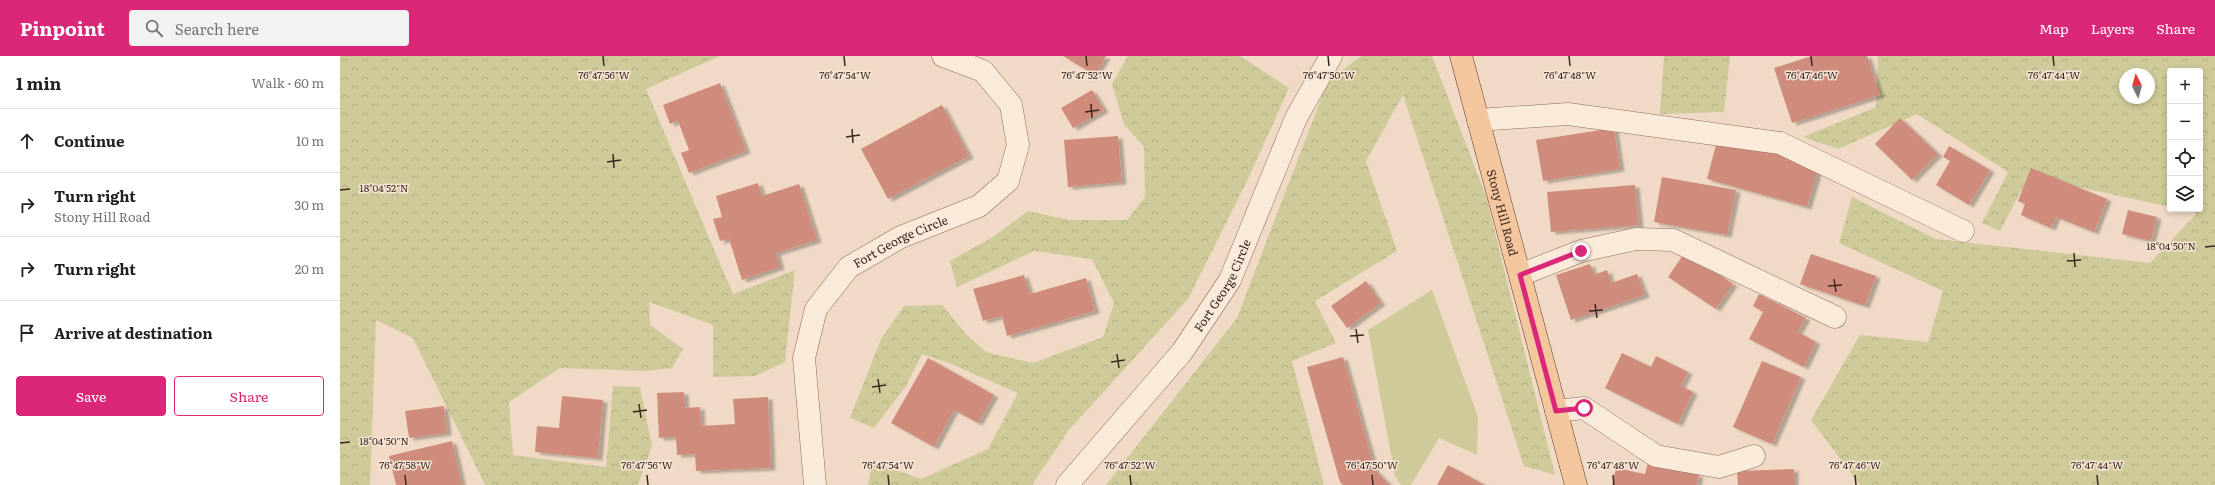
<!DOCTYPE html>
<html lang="en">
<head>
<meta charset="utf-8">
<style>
	:root { --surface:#fff; --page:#f2f2f2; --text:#202124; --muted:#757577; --line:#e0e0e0; --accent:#db2777 }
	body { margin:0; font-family:Literata,serif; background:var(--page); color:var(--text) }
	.controls { position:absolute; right:12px; top:12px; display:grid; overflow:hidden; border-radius:4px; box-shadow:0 2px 6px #0003 }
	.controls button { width:36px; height:36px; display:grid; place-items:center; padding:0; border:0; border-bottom:1px solid var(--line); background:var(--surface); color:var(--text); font:20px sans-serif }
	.compass { position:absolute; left:1779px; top:12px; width:36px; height:36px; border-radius:50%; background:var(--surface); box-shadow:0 2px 6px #0003; rotate:354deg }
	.stop { position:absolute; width:12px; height:12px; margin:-9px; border:3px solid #db2777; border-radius:50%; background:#fff }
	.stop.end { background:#db2777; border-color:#fff; box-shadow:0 1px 4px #0008 }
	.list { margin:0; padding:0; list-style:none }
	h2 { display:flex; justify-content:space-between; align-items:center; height:52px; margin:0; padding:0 16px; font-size:17px }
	h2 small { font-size:13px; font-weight:400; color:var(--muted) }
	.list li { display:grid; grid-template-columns:26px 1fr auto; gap:12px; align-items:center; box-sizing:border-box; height:64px; padding:0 16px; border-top:1px solid var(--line) }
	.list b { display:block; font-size:15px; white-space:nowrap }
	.list p { margin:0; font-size:13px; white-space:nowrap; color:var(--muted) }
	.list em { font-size:13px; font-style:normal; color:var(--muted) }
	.actions { display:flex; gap:8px; padding:12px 16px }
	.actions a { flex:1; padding:9px 0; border:1px solid var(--accent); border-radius:4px; text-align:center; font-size:14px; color:var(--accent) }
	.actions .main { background:var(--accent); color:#fff }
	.icon { flex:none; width:22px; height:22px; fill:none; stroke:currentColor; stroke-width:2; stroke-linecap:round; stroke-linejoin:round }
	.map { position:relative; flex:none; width:1875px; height:429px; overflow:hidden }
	header { display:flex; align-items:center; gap:24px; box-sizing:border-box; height:56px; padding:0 20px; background:var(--accent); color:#fff }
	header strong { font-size:19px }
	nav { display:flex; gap:22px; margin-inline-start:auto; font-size:14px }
	.search { width:280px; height:36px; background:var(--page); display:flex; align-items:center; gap:10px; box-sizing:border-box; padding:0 14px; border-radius:4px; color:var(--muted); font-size:15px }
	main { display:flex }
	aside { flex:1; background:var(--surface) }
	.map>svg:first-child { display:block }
</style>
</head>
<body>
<header>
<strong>Pinpoint</strong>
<div class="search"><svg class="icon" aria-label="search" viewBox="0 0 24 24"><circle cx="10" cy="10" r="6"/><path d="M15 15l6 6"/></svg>Search here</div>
<nav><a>Map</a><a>Layers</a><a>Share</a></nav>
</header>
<main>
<aside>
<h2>1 min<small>Walk · 60 m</small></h2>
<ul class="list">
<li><svg class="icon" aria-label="ahead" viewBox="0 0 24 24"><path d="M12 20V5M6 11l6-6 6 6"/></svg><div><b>Continue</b></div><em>10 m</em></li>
<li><svg class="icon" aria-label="right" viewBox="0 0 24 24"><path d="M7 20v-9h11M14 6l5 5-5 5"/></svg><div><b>Turn right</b><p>Stony Hill Road</p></div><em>30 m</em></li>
<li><svg class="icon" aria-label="right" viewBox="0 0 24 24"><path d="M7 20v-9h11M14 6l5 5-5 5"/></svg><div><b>Turn right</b></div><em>20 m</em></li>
<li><svg class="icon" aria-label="arrive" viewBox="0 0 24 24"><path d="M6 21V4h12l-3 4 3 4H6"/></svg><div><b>Arrive at destination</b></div></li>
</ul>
<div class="actions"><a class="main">Save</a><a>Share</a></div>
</aside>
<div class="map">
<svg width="1875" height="429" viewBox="0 0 1875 429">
	<defs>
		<pattern id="forest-crowns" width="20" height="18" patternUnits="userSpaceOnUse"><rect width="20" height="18" fill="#cfca99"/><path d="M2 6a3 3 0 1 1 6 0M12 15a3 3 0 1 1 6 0" fill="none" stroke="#b3ae83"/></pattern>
		<filter id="shadow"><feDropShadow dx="4.5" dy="2.5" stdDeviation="1" flood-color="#0004"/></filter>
	</defs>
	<rect width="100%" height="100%" fill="#f0dac6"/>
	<path fill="#cfca99" d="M1092,234L1138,361L1137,399L1099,382L1071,429H1061L1055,420L1028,274Z"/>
	<g fill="url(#forest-crowns)" fill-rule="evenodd">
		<path d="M0,0H380L306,33L393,238L455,214L445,306L415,320L373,321V269L309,246L310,269L343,293L332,312L305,315L220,312L169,346L173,399L266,411L273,330L300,331L312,390L298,429H145L73,282L36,264L30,429H0Z"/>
		<path d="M788,0H900L949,32L909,121L848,243L728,375L692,429H528L532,405L581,423L648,393L678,337L609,307L582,298L566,330L534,372L510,362L541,283L564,250L602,249L627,279L646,296L693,307L763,281L774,247L752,203L694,195L617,231L610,205L653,181L688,155L729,164H787L805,141L804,91L784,68L772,28Z"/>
		<path d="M1021,0H1092L1146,140L1215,419L1184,410L1063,39L1026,105L1057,195L975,245L996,287L952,305L984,429H766L897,262L988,25Z"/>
		<path d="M1324,0H1390L1384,56L1320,58Z"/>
		<path d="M1538,0H1875V429H1520L1471,364L1520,279L1588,286L1603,235L1499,187L1512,141L1596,183L1810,207L1857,157L1840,153H1860V15H1830V151L1689,120L1660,175L1642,167L1668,116L1577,58L1498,93L1463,81L1536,51ZM1785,18H1809V42H1785Z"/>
	</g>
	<g fill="#cf8c7b" filter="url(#shadow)">
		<path d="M723,0H766L755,19Z"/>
		<path d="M1472,0H1527L1540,39L1452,67L1434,12Z"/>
		<path d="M380,27L406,95L349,117L341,97L349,94L338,65L330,68L323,49Z"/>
		<path d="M752,34L764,54L733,72L721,52Z"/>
		<path d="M602,49L629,100L548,143L521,93Z"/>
		<path d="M1560,62L1598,98L1572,124L1535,88Z"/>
		<path d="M1274,72L1280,113L1203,125L1196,84Z"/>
		<path d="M778,80L782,126L728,131L724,84Z"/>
		<path d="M1378,81L1479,110L1467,151L1367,123Z"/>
		<path d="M1609,90L1650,114L1629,149L1596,129L1610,105L1603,101Z"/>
		<path d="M1691,112L1767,143L1754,176L1716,161L1711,172L1681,159L1685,148L1678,145Z"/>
		<path d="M1322,121L1396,134L1387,179L1314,166Z"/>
		<path d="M418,127L422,140L459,128L477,184L436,197L440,211L402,224L389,183L380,185L373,163L382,161L376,140Z"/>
		<path d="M1295,129L1299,169L1211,176L1207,136Z"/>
		<path d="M1788,154L1817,161L1811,185L1782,178Z"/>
		<path d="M1345,196L1393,228L1376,253L1328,221Z"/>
		<path d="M1471,198L1536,220L1525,250L1460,228Z"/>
		<path d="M1250,208L1254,219L1267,214L1271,227L1297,218L1305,239L1231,264L1216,219Z"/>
		<path d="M684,219L690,238L746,222L755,255L667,280L662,260L643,265L633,233Z"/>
		<path d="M1026,225L1041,247L1007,272L991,250Z"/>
		<path d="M1419,238L1466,262L1458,276L1476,286L1464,311L1409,283L1423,256L1413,250Z"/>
		<path d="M1282,297L1311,311L1316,300L1348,316L1341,330L1353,336L1338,368L1265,332Z"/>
		<path d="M1003,301L1035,414L1050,429H1003L1000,426L967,311Z"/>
		<path d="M588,302L654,339L638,367L614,354L594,391L551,367Z"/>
		<path d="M1422,305L1461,321L1432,388L1393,371Z"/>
		<path d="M344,336L345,352L360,351L361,370L395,368L393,343L428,341L431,412L356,415L355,398L337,399L336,381L319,382L317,337Z"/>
		<path d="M222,340L263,344L258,402L195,396L197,370L219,372Z"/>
		<path d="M104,350L107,377L69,382L65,355Z"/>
		<path d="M112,385L122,429H56L49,400Z"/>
		<path d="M1308,406L1359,419L1357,429H1272L1276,412L1305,418Z"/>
		<path d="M1108,409L1145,429H1097Z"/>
		<path d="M1454,413V429H1398L1397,415Z"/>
	</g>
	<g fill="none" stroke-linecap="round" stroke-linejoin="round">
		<g stroke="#8d6a5b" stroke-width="23">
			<g id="minor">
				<path d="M1138,64L1228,58L1440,87L1623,175"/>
				<path d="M1180,219L1241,195L1296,183L1333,184L1495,261"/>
				<path d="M1216,355L1244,352L1316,400L1379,411L1414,400"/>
				<path id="s1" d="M475,429L464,302L476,253L509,211L561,181L639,150L668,125L678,89L671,49L643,15L603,0"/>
				<path id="s2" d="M727,429L842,296L890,224L956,62L991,0"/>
			</g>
		</g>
		<g stroke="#5a3a2f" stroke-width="23">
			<g id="major">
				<path id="s3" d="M1121,0L1236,429"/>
			</g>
		</g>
		<use href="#minor" stroke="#faeada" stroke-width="22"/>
		<use href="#major" stroke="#f4c69e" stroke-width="22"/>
	</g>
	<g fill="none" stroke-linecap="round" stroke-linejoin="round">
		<path stroke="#db2777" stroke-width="5" d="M1241,195L1180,219L1216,355L1244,352"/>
	</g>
	<path fill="none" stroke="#3c271f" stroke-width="1.5" d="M263,0L264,10M504,0L505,10M746,0L747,10M988,0L989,10M1229,0L1230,10M1471,0L1472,10M1713,0L1714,10M751,48L752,62M745,56L759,54M512,73L513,87M506,81L520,79M273,98L274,112M267,106L281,104M0,134L10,133M1865,191L1875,190M1734,197L1735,211M1727,205L1741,204M1494,223L1496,236M1488,230L1502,229M1255,248L1257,262M1249,255L1263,254M1016,273L1018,287M1010,280L1024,279M777,298L779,312M771,306L785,304M538,323L540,337M532,331L546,329M299,348L301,362M293,356L307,354M0,387L10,386M65,419L66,429M307,419L308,429M548,419L549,429M790,419L791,429M1032,419L1033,429M1273,419L1274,429M1515,419L1516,429M1757,419L1758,429"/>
	<g text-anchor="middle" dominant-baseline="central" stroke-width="3" stroke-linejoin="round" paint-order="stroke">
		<g font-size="12" fill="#3c271f" stroke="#f7e6d6">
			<text stroke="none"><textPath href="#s3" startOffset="162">Stony Hill Road</textPath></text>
			<text stroke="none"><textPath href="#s1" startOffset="289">Fort George Circle</textPath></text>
			<text stroke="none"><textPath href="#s2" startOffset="254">Fort George Circle</textPath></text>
		</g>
	</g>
	<g font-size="10" text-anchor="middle" fill="#3c271f" stroke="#f7e6d6" stroke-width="3" stroke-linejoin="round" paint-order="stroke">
		<text x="264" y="23">76°47'56"W</text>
		<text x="505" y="23">76°47'54"W</text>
		<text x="747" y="23">76°47'52"W</text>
		<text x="989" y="23">76°47'50"W</text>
		<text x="1230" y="23">76°47'48"W</text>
		<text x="1472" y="23">76°47'46"W</text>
		<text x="1714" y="23">76°47'44"W</text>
		<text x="44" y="136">18°04'52"N</text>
		<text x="1831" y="194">18°04'50"N</text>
		<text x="44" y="389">18°04'50"N</text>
		<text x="65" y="413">76°47'58"W</text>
		<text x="307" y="413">76°47'56"W</text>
		<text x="548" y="413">76°47'54"W</text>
		<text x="790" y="413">76°47'52"W</text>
		<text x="1032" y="413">76°47'50"W</text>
		<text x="1273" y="413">76°47'48"W</text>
		<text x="1515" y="413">76°47'46"W</text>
		<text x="1757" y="413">76°47'44"W</text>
	</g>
</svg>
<div class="controls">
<button>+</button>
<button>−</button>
<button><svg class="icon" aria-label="locate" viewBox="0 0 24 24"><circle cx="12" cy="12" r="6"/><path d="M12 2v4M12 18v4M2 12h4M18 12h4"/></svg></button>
<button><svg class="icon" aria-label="layers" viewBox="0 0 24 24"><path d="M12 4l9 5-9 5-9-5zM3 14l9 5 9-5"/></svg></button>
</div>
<svg class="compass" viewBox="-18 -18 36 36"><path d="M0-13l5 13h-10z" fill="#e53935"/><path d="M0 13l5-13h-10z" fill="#757577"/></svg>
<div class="stop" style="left:1244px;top:352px"></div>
<div class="stop end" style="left:1241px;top:195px"></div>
</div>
</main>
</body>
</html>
